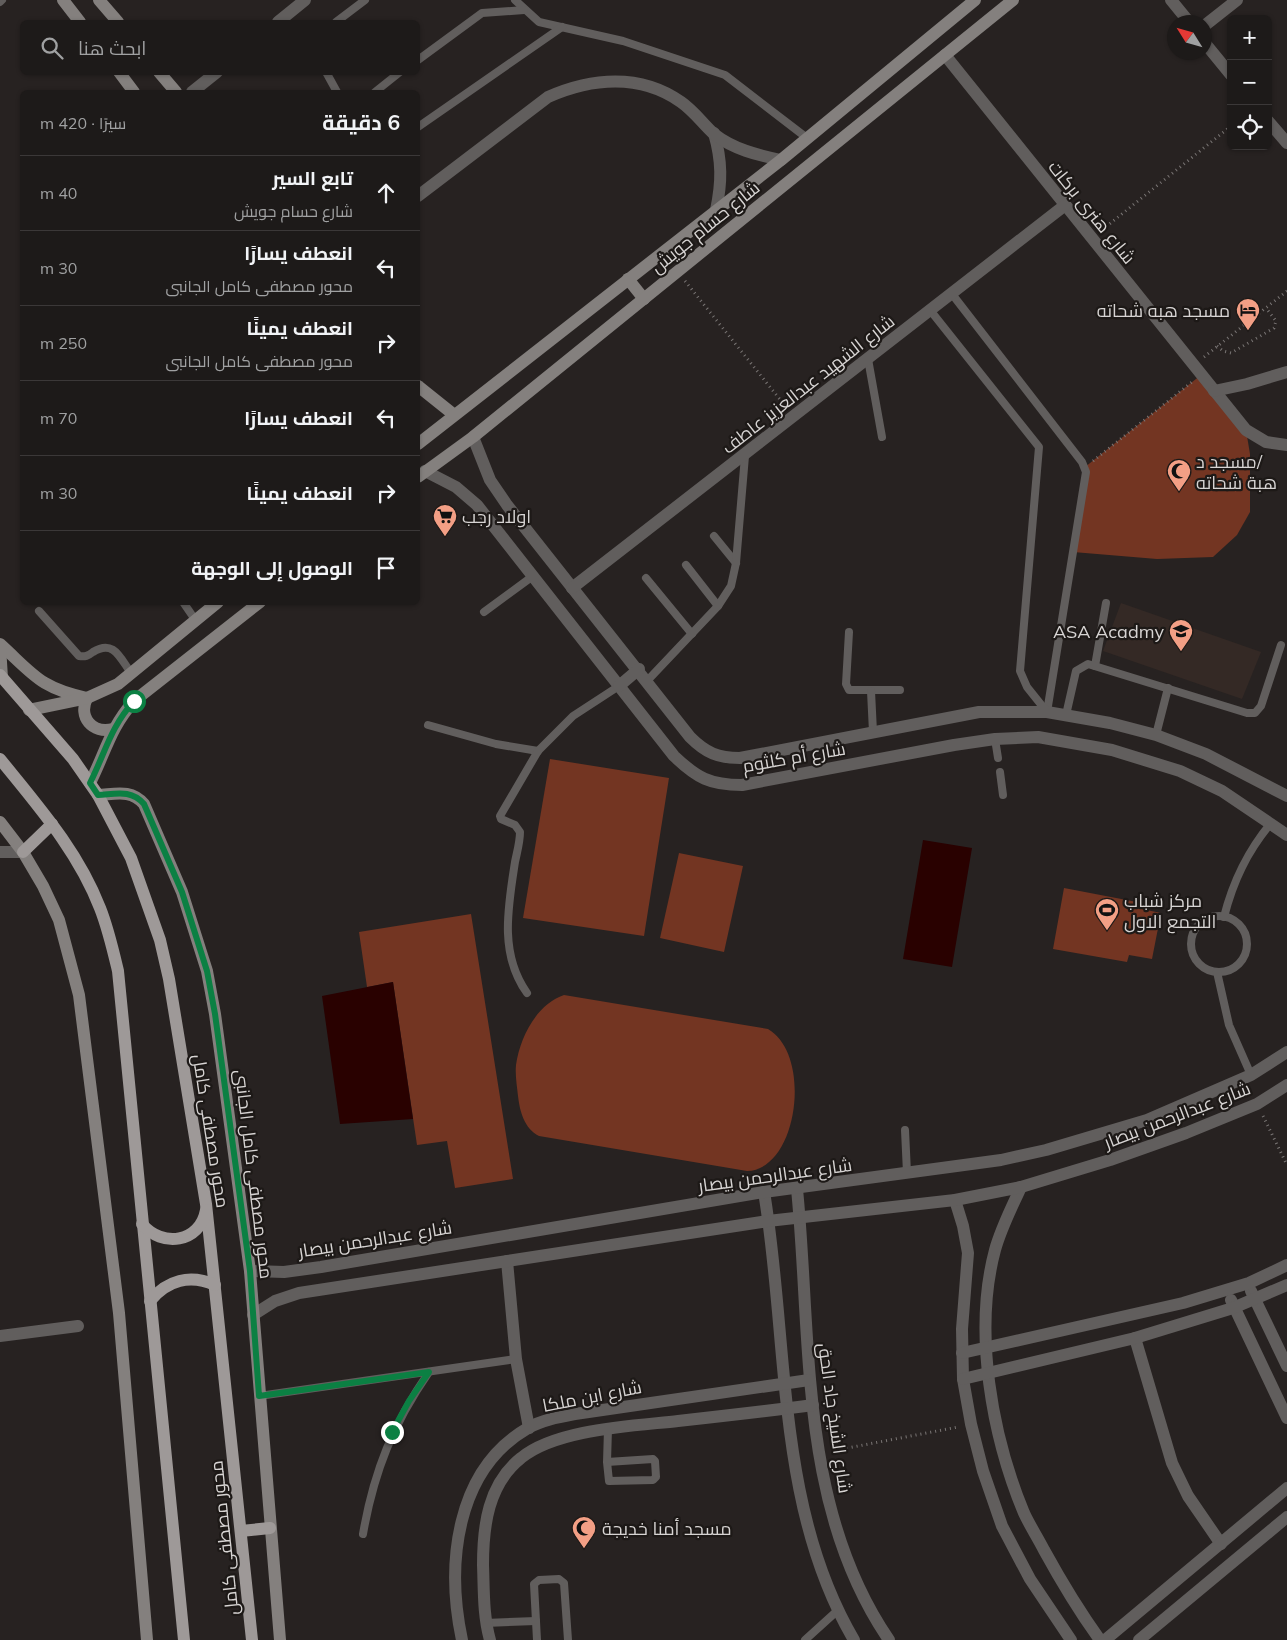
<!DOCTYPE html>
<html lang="ar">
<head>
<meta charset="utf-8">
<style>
	:root { --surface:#1d1a19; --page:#252322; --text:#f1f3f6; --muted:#a0a1a2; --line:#3b3838 }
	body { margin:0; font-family:Mulish,Cairo,sans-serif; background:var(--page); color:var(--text); direction:rtl }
	.controls { position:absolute; right:15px; top:15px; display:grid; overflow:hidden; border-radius:8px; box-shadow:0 1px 4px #0004 }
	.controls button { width:45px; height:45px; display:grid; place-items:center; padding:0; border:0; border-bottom:1px solid var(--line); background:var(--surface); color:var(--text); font:25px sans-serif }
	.compass { position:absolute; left:1167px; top:15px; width:45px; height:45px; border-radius:50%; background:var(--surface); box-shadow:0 1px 4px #0004; rotate:307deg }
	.stop { position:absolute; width:15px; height:15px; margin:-11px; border:4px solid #0b8043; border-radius:50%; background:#fff }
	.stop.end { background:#0b8043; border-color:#fff; box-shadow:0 1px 5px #0008 }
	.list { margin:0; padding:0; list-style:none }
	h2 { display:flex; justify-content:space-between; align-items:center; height:65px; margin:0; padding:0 20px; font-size:21px }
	h2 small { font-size:16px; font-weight:400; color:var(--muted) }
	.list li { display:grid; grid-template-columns:32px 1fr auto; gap:15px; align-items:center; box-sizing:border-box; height:75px; padding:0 20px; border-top:1px solid var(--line) }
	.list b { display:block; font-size:19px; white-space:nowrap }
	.list p { margin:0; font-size:16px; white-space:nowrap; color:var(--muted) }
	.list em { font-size:16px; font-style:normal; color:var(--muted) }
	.icon { flex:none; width:28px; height:28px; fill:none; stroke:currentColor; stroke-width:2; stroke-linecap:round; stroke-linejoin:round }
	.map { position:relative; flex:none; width:1287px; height:1640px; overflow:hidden; direction:ltr }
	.search { position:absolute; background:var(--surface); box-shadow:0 1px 4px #0004; left:20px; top:20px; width:400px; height:55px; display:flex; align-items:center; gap:12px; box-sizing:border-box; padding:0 18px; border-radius:8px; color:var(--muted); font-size:19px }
	.panel { position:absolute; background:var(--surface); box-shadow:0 1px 4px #0004; left:20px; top:90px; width:400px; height:515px; border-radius:8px; direction:rtl }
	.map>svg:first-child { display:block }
</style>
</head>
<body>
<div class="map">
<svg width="1287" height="1640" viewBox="0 0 1287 1640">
	<rect width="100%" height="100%" fill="#272221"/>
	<path fill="#342925" d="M1121,603L1261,652L1242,699L1103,651Z"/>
	<g fill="#733522">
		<path d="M1201,375L1246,430L1250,454V512L1237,535L1213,557L1157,559L1073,552L1085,467Z"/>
		<path d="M550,759L669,778L644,936L523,918Z"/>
		<path d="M679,853L743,866L724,952L660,938Z"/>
		<path d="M1064,888L1137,902V908L1161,913L1152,959L1129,955L1127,962L1053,949Z"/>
		<path d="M471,914L513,1179L455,1188L447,1141L417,1145L393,982L367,987L359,932Z"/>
		<path d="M564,995L768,1029C813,1055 798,1170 747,1171L539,1136C524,1128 520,1112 518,1096C517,1086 515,1075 516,1065C520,1037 537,1004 564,995Z"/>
	</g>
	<g fill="#290100">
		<path d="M923,840L972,848L952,967L903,959Z"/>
		<path d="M393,982L413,1119L340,1124L322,996Z"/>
	</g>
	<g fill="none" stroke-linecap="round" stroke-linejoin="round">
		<g stroke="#7a7675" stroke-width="3" stroke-dasharray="1 4" stroke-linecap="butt">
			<path d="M1102,230L1231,126"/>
			<path d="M685,281L786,407"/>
			<path d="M1217,346L1223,351L1231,353L1274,328L1276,321L1266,308"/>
			<path d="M1204,357L1287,291"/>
			<path d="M1093,461L1192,382"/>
			<path d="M1263,1116L1287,1165"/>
			<path d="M832,1451L958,1427"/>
		</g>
		<g stroke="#615e5d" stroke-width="8">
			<path d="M515,0L539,22L623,41L725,75L807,138"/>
			<path d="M0,2L2,0"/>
			<path d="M336,22L365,0"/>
			<path d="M418,60L482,13L524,10"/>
			<path d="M326,72L337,92"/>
			<path d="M375,92L400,72"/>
			<path d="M418,127L562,27"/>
			<path d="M952,294L1082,462L1086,472L1047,712"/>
			<path d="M930,310L1039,447L1020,671L1027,687L1047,712"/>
			<path d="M868,359L882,437"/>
			<path d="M714,536L736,563"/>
			<path d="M686,565L718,606"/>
			<path d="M646,578L692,634"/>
			<path d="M183,602L196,621"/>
			<path d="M39,611L79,656C85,657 88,656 93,652C114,639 120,658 131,673"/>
			<path d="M484,612L533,576"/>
			<path d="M849,632L846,684L849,690H900"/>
			<path d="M1095,666L1106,603"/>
			<path d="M647,681L718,606L731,586L736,563L745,456"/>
			<path d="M871,691L873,732"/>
			<path d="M1066,715L1076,671L1088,664L1247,713H1255L1261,706L1281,645"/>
			<path d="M428,725L496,744L538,751"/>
			<path d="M1156,735L1168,688"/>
			<path d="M995,739L998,758"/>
			<path d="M1000,772L1003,795"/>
			<circle cx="1219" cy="944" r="28"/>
			<path d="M1224,917C1233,881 1247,852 1271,823"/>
			<path d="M1217,972L1229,1025L1251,1075"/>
			<path d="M527,993C499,954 508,907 515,862C517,852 520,842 520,832L515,825L501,819L500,816L538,751L573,716L619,686"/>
			<path d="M905,1130L907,1173"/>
			<path d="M259,1396L516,1359"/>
			<path d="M607,1462L653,1459L655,1461L656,1477L653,1480L609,1481L607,1462L608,1429"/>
			<path d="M363,1534C374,1471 393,1424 429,1372"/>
			<path d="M485,1623L536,1621"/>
			<path d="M537,1640L534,1584L539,1580L559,1579L564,1583L568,1640"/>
			<path d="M805,1640L837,1611"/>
		</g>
		<g stroke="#615e5d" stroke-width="12">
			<path d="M1171,0L1189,22"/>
			<path d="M278,22L305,0"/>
			<path d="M1204,26L1237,0"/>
			<path d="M1204,42L1231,75"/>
			<path d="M945,55L1246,430L1266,442L1287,445"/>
			<path d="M192,92L217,72"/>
			<path d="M1268,121L1287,143"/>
			<path d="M714,133C722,161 722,182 716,210"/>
			<path d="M418,196L548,97C591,78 640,73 681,102C694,111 703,124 714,134C733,149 757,155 781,160"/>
			<path d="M1214,391L1247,384L1287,372"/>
			<path d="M473,437L490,480L507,505L690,737C706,753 718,758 740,758L979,712H1047L1110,723L1156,735L1206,754L1287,796"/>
			<path d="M425,471L456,487L477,505L674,756C697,778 710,785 742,785L954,745L995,739L1038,737L1112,750L1180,771L1222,791L1287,835"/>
			<path d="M572,588L1064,206"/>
			<path d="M619,686L639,669"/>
			<path d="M0,852H23"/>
			<path d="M1021,1187C1012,1207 1001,1228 995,1250C973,1332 992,1436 1024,1513C1030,1526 1038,1538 1044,1550C1061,1581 1079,1611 1100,1640"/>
			<path d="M797,1189C812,1341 798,1507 889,1640"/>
			<path d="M764,1192C789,1341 775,1506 854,1640"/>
			<path d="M955,1200L963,1226L968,1253L962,1329L963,1379L971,1424L983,1471L1002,1526L1030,1579L1071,1640"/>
			<path d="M507,1261L516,1359L529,1428"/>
			<path d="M250,1271L284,1272L321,1267L764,1192L1001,1160L1046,1150L1147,1120L1251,1075L1287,1052"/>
			<path d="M1251,1291L1287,1366"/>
			<path d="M1231,1300L1287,1418"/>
			<path d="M253,1315L275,1301L299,1293L768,1221L955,1200L1021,1187L1110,1160L1186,1133L1257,1104L1287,1085"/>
			<path d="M0,1336L78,1326"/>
			<path d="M1135,1338L1172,1463L1188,1496L1221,1544"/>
			<path d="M962,1353L1183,1303L1249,1283L1287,1265"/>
			<path d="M963,1379L1135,1338L1233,1308L1287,1285"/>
			<path d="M462,1640C446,1565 455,1470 528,1428C542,1420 559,1417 575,1414L809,1380"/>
			<path d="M490,1640C483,1615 484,1590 483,1565C483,1526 488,1484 521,1458C556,1429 633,1426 678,1421C723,1416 768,1411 813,1405"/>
			<path d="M1105,1640L1287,1488"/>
			<path d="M1139,1640L1287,1517"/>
		</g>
		<g stroke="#84807e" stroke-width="12">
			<path d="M63,0L80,22"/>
			<path d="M99,0L118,22"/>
			<path d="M119,72L134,92"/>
			<path d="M159,72L176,92"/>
			<path d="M628,279L644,299"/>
			<path d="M418,386L453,414"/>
			<path d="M418,444L781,160L975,0"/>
			<path d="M418,477L473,437L1013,0"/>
			<path d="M0,644C34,675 40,688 87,698C78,717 92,734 113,729"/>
			<path d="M0,646L2,678"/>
			<path d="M29,710L87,698L118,684L218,602"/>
			<path d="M90,783C106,751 110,728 134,701L260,602"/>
			<path d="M98,795C116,794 131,789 144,804L182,892L207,971L215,1014L250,1271L280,1640"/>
			<path d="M0,822L23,852L43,886L59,920L79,995L119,1313L147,1640"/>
		</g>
		<g stroke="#9e9998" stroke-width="12">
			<path d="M0,675L73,759L98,795L131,858L160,940L169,979L206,1204L252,1640"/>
			<path d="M0,759C38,806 78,851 100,908C108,928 113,950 118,971L184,1640"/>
			<path d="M23,852L52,824"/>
			<path d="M142,1224C162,1248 200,1243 206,1210"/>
			<path d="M150,1301C167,1280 190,1274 215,1285"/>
			<path d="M241,1531L270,1528"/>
		</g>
	</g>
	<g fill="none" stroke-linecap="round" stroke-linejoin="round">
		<path stroke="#0b8043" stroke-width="6" d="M134,701C110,728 106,751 90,783L98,795C116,794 131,789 144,804L182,892L207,971L215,1014L250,1271L259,1396L429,1372L409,1401L392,1432"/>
	</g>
	<defs>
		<g id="hotel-pin" transform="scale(1.25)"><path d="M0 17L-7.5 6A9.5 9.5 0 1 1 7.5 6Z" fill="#f39f85" stroke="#1d1917"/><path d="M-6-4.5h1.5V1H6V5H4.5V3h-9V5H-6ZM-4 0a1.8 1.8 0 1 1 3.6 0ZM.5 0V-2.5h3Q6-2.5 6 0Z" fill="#111"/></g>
		<g id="mosque-pin" transform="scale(1.25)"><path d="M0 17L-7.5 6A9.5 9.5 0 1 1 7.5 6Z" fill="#f39f85" stroke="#1d1917"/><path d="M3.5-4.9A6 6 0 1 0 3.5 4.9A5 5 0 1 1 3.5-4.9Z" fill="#111"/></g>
		<g id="supermarket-pin" transform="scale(1.25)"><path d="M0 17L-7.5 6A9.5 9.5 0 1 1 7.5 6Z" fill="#f39f85" stroke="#1d1917"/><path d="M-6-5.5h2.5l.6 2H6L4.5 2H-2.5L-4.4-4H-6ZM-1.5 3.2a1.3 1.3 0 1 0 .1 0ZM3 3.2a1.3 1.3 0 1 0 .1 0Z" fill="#111"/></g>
		<g id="university-pin" transform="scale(1.25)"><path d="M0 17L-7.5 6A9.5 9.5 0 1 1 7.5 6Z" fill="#f39f85" stroke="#1d1917"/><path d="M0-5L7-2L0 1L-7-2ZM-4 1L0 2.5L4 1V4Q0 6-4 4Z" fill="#111"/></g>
		<g id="stadium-pin" transform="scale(1.25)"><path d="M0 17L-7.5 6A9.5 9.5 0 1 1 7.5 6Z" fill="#f39f85" stroke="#1d1917"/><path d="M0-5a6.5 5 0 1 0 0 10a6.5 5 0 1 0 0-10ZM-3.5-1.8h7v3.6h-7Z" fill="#111"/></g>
	</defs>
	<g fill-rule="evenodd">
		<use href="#hotel-pin" x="1248" y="310"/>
		<use href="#mosque-pin" x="1179" y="471"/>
		<use href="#supermarket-pin" x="445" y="516"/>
		<use href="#university-pin" x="1181" y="631"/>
		<use href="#stadium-pin" x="1107" y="910"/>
		<use href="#mosque-pin" x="584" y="1528"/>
	</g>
	<g text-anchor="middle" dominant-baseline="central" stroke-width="4.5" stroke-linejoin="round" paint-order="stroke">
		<g font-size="18" fill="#d7d4d3" stroke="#1d1917">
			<text transform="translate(1092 212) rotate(51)">شارع هنرى بركات</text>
			<text transform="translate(705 227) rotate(-39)">شارع حسام جويش</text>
			<text transform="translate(808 384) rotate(-38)">شارع الشهيد عبدالعزيز عاطف</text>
			<text transform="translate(794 757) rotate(-10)">شارع أم كلثوم</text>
			<text transform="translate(1177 1115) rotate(-21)">شارع عبدالرحمن بيصار</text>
			<text transform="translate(211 1131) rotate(81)">محور مصطفى كامل</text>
			<text transform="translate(254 1174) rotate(83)">محور مصطفى كامل الجانبى</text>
			<text transform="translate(775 1175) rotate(-8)">شارع عبدالرحمن بيصار</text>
			<text transform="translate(375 1239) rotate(-9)">شارع عبدالرحمن بيصار</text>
			<text transform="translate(592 1396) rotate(-11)">شارع ابن ملكا</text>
			<text transform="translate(835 1418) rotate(82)">شارع الشيخ جاد الحق</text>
			<text transform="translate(224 1538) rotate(-96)">محور مصطفى كامل</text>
		</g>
		<g font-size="18" fill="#d7d4d3" stroke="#1d1917" text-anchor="start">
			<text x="1230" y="310" text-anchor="end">مسجد هبه شحاته</text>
			<text x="1196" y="461">مسجد د/<tspan x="1196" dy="21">هبة شحاته</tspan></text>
			<text x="462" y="516">اولاد رجب</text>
			<text x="1164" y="631" text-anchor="end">ASA Acadmy</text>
			<text x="1124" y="900">مركز شباب<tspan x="1124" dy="21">التجمع الاول</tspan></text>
			<text x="602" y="1528">مسجد أمنا خديجة</text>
		</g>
	</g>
</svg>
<div class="controls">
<button>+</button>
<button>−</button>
<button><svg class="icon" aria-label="locate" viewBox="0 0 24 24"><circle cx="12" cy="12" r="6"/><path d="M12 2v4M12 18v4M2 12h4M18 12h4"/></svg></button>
</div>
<svg class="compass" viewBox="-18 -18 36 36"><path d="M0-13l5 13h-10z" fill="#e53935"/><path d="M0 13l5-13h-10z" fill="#a0a1a2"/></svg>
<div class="stop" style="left:134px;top:701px"></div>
<div class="stop end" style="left:392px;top:1432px"></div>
<div class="search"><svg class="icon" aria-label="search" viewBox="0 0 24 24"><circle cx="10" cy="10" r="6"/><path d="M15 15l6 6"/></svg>ابحث هنا</div>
<section class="panel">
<h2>6 دقيقة<small>سيرًا · 420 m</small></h2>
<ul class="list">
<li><svg class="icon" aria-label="ahead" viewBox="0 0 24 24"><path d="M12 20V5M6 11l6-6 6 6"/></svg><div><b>تابع السير</b><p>شارع حسام جويش</p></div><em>40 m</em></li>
<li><svg class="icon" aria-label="left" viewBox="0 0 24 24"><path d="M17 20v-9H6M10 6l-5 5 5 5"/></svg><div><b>انعطف يسارًا</b><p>محور مصطفى كامل الجانبى</p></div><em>30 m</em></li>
<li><svg class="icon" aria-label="right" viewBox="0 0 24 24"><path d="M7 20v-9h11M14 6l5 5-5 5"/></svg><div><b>انعطف يمينًا</b><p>محور مصطفى كامل الجانبى</p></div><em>250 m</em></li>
<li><svg class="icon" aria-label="left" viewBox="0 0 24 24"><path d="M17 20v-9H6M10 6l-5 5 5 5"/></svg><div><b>انعطف يسارًا</b></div><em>70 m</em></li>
<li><svg class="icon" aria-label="right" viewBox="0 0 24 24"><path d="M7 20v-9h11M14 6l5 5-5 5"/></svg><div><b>انعطف يمينًا</b></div><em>30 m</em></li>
<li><svg class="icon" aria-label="arrive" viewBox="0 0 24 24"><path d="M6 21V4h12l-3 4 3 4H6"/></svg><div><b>الوصول إلى الوجهة</b></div></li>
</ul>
</section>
</div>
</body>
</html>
